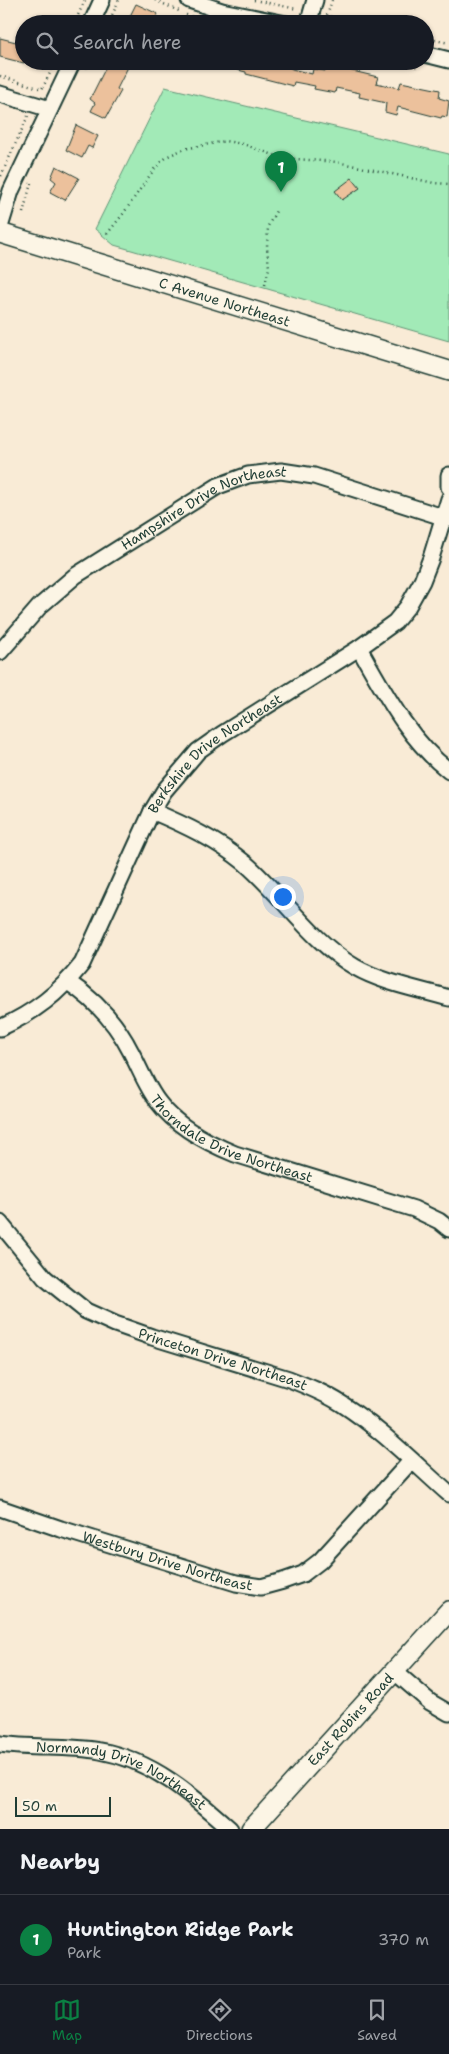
<!DOCTYPE html>
<html lang="en">
<head>
<meta charset="utf-8">
<style>
	:root { --surface:#171b24; --page:#242831; --text:#f1f3f6; --muted:#9ea1a6; --line:#363941; --accent:#0b8043 }
	body { margin:0; font-family:"Shantell Sans",sans-serif; background:var(--page); color:var(--text) }
	.scale { position:absolute; left:15px; bottom:12px; width:96px; box-sizing:border-box; padding-left:5px; border:2px solid #1f3d34; border-top:0; font-size:14px; line-height:18px; white-space:nowrap; color:#1f3d34; -webkit-text-stroke:4px #fcf5e5; paint-order:stroke }
	.you { position:absolute; left:282px; top:896px; width:18px; height:18px; margin:-12px; border:4px solid #fff; border-radius:50%; background:#1a73e8; box-shadow:0 0 0 8px #1a73e833 }
	.badge { display:grid; place-items:center; width:32px; height:32px; border-radius:50%; background:var(--accent); color:#fff; font-size:16px; font-weight:700 }
	.pin { position:absolute; translate:-50% -41px; filter:drop-shadow(0 1px 2px #0008) }
	.pin::after { content:''; position:absolute; top:26px; width:18px; height:15px; background:inherit; clip-path:polygon(0 0,100% 0,50% 100%) }
	.list { margin:0; padding:0; list-style:none }
	h2 { display:flex; justify-content:space-between; align-items:center; height:65px; margin:0; padding:0 20px; font-size:21px }
	h2 small { font-size:16px; font-weight:400; color:var(--muted) }
	.list li { display:grid; grid-template-columns:32px 1fr auto; gap:15px; align-items:center; box-sizing:border-box; height:90px; padding:0 20px; border-top:1px solid var(--line) }
	.list b { display:block; font-size:19px; white-space:nowrap }
	.list p { margin:0; font-size:16px; white-space:nowrap; color:var(--muted) }
	.list em { font-size:16px; font-style:normal; color:var(--muted) }
	.icon { flex:none; width:28px; height:28px; fill:none; stroke:currentColor; stroke-width:2; stroke-linecap:round; stroke-linejoin:round }
	.map { position:relative; flex:none; width:449px; height:1829px; overflow:hidden }
	.search { position:absolute; background:var(--surface); box-shadow:0 1px 4px #0004; left:15px; right:15px; top:15px; height:55px; display:flex; align-items:center; gap:12px; box-sizing:border-box; padding:0 18px; border-radius:28px; color:var(--muted); font-size:19px }
	.sheet { height:155px; background:var(--surface) }
	nav { display:flex; justify-content:space-around; align-items:center; box-sizing:border-box; height:70px; border-top:1px solid var(--line); background:var(--surface); font-size:14px; color:var(--muted) }
	nav a { display:grid; justify-items:center; gap:2px }
	nav .on { color:var(--accent) }
	.map>svg:first-child { display:block }
</style>
</head>
<body>
<div class="map">
<svg width="449" height="1829" viewBox="0 0 449 1829">
	<rect width="100%" height="100%" fill="#f9ebd6"/>
	<filter id="ink" filterUnits="userSpaceOnUse"><feTurbulence type="fractalNoise" baseFrequency=".02" numOctaves="2"/><feDisplacementMap in="SourceGraphic" scale="10" xChannelSelector="R" yChannelSelector="G"/><feConvolveMatrix kernelMatrix="1 2 1 2 8 2 1 2 1" color-interpolation-filters="sRGB"/></filter>
	<g filter="url(#ink)">
		<path fill="#a2eab7" stroke="#609476" d="M165,87L449,154V341L114,245L95,229Z"/>
		<g fill="#ecc19c" stroke="#1f3d34">
			<path d="M136,4L158,14L153,24H134L128,20Z"/>
			<path d="M0,38L24,44V63L0,57Z"/>
			<path d="M109,61H131L117,89L121,91L106,118L91,111L95,103L90,99Z"/>
			<path d="M240,61H290L289,67L292,69L312,74L313,69L325,71L327,65L378,77L376,83L399,88L401,82L440,90L439,98L449,101L447,117L442,116L441,118L398,107L396,115L385,112L386,103L359,97L360,93L336,88L335,93L314,89L315,86L294,82L293,86L246,74V72L238,70Z"/>
			<path d="M76,125L98,136L92,148L88,146L82,158L66,150Z"/>
			<path d="M56,166L79,178L65,200L50,192L56,182L51,178Z"/>
			<path d="M352,178L360,188L342,200L335,191Z"/>
		</g>
		<g fill="none" stroke-linecap="round" stroke-linejoin="round">
			<g stroke="#1f3d34" stroke-width="19">
				<g id="minor">
					<path d="M189,0L222,11L286,24"/>
					<path d="M91,24L102,0"/>
					<path d="M308,24L315,0"/>
					<path d="M425,54L449,60"/>
					<path d="M0,94L50,109"/>
					<path d="M0,227L11,191L73,61"/>
					<path d="M449,475V487"/>
					<path d="M359,648C385,693 408,739 449,771"/>
					<path id="s1" d="M0,652L40,606L75,576L218,486L248,475L281,471L314,476L449,519"/>
					<path d="M152,811C185,825 217,840 245,863C283,896 312,942 355,967C383,983 418,989 449,998"/>
					<path id="s2" d="M68,982C95,1000 116,1022 131,1052C140,1069 147,1088 159,1103C177,1127 208,1143 235,1154L414,1209L439,1221L449,1229"/>
					<path id="s3" d="M0,1028C35,1012 58,994 82,964L152,811L164,791L198,751L222,734L359,648L395,622L408,606L422,581L431,558L449,499"/>
					<path id="s4" d="M0,1223L45,1278L86,1311L115,1324L152,1337L289,1379C307,1386 325,1393 342,1404C381,1429 414,1463 449,1494"/>
					<path id="s5" d="M0,1508L61,1529L236,1583L261,1587L283,1581L303,1574L320,1561L411,1461"/>
					<path d="M394,1671L430,1702L449,1713"/>
					<path id="s6" d="M0,1744C33,1749 67,1745 100,1751C152,1760 192,1795 230,1829"/>
				</g>
			</g>
			<g stroke="#1f3d34" stroke-width="22">
				<g id="tertiary">
					<path id="s7" d="M0,233L449,371"/>
					<path id="s8" d="M251,1829L449,1611"/>
				</g>
			</g>
			<g stroke="#1f3d34" stroke-width="2.5" stroke-dasharray="1 4" stroke-linecap="butt">
				<path d="M155,0L181,12"/>
				<path d="M254,0L297,9"/>
				<path d="M332,0L327,16L362,24"/>
				<path d="M186,15L200,19"/>
				<path d="M74,24L85,0"/>
				<path d="M108,24L119,0"/>
				<path d="M425,38L449,43"/>
				<path d="M391,61L419,67"/>
				<path d="M86,68L90,61"/>
				<path d="M0,76L42,89L56,61"/>
				<path d="M1,176L28,116"/>
				<path d="M23,213L31,183"/>
				<path d="M107,234L123,214L155,168L168,156L184,149L225,141L243,144L282,158L337,162L434,183L449,184"/>
				<path d="M265,285L269,268L267,247L268,226L277,209"/>
			</g>
			<use href="#minor" stroke="#fcf5e5" stroke-width="15"/>
			<use href="#tertiary" stroke="#fcf5e5" stroke-width="19"/>
		</g>
	</g>
	<g text-anchor="middle" dominant-baseline="central" stroke-width="4.5" stroke-linejoin="round" paint-order="stroke">
		<g font-size="14" fill="#1f3d34" stroke="#fcf5e5">
			<text stroke="none"><textPath href="#s7" startOffset="235">C Avenue Northeast</textPath></text>
			<text stroke="none"><textPath href="#s1" startOffset="255">Hampshire Drive Northeast</textPath></text>
			<text stroke="none"><textPath href="#s3" startOffset="360">Berkshire Drive Northeast</textPath></text>
			<text stroke="none"><textPath href="#s2" startOffset="236">Thorndale Drive Northeast</textPath></text>
			<text stroke="none"><textPath href="#s4" startOffset="269">Princeton Drive Northeast</textPath></text>
			<text stroke="none"><textPath href="#s5" startOffset="176">Westbury Drive Northeast</textPath></text>
			<text stroke="none"><textPath href="#s8" startOffset="148">East Robins Road</textPath></text>
			<text stroke="none"><textPath href="#s6" startOffset="128">Normandy Drive Northeast</textPath></text>
		</g>
	</g>
</svg>
<div class="scale">50 m</div>
<div class="you"></div>
<div class="pin badge" style="left:281px;top:192px">1</div>
<div class="search"><svg class="icon" aria-label="search" viewBox="0 0 24 24"><circle cx="10" cy="10" r="6"/><path d="M15 15l6 6"/></svg>Search here</div>
</div>
<section class="sheet">
<h2>Nearby<small></small></h2>
<ul class="list">
<li><span class="badge">1</span><div><b>Huntington Ridge Park</b><p>Park</p></div><em>370 m</em></li>
</ul>
</section>
<nav>
<a class="on"><svg class="icon" aria-label="map" viewBox="0 0 24 24"><path d="M3 6l6-2 6 2 6-2v14l-6 2-6-2-6 2zM9 4v14M15 6v14"/></svg>Map</a>
<a><svg class="icon" aria-label="directions" viewBox="0 0 24 24"><path d="M12 3l9 9-9 9-9-9zM9 14v-3h6M13 9l2 2-2 2"/></svg>Directions</a>
<a><svg class="icon" aria-label="saved" viewBox="0 0 24 24"><path d="M7 4h10v16l-5-4-5 4z"/></svg>Saved</a>
</nav>
</body>
</html>
